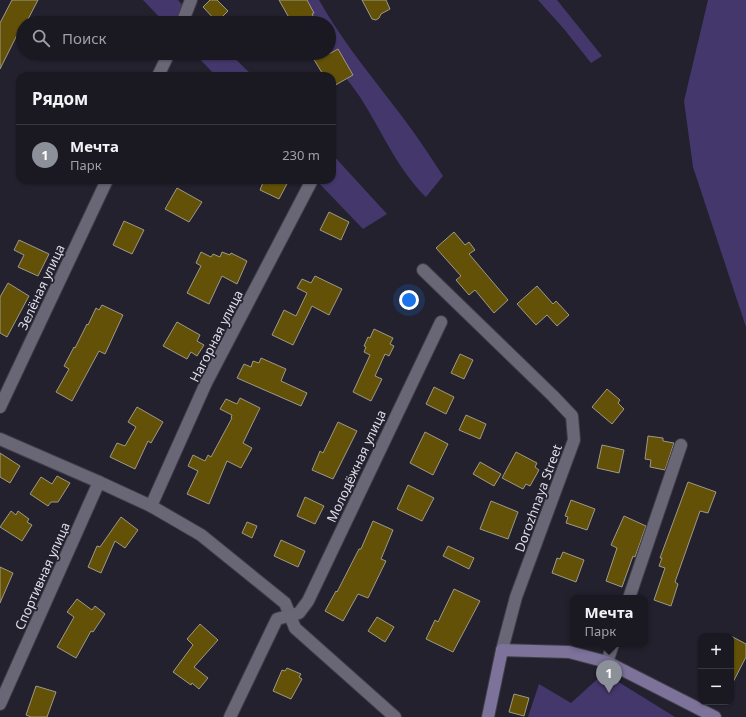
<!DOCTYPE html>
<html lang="ru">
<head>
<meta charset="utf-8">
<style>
	:root { --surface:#1a1922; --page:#27262f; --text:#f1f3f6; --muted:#9fa0a5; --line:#383840; --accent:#8c9099 }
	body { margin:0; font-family:"Noto Sans",sans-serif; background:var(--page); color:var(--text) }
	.controls { position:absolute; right:12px; bottom:12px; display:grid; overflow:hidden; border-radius:8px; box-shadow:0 1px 3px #0004 }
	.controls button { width:36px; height:36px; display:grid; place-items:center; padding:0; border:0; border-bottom:1px solid var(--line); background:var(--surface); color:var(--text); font:20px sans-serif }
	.you { position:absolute; left:409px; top:300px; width:14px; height:14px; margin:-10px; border:3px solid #fff; border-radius:50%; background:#1a73e8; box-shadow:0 0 0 6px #1a73e833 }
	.badge { display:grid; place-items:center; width:26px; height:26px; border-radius:50%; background:var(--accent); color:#fff; font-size:13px; font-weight:700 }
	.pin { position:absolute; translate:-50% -33px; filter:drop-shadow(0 1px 2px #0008) }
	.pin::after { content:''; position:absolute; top:21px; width:14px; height:12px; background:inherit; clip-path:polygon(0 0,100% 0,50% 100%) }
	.popup { position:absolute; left:570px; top:595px; width:78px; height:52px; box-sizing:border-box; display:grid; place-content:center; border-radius:8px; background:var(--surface); filter:drop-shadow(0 1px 3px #0005); font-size:13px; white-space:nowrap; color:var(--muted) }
	.popup b { font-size:15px; color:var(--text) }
	.popup::after { content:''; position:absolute; left:50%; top:100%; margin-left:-8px; border:8px solid transparent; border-top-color:var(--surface) }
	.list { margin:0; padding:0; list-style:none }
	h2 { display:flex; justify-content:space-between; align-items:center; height:52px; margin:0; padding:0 16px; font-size:17px }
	h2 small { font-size:13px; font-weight:400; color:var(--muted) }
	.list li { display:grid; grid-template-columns:26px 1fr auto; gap:12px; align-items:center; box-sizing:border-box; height:60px; padding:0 16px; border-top:1px solid var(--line) }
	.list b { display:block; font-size:15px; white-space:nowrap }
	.list p { margin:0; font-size:13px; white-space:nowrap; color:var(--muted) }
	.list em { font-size:13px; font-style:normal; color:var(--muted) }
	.icon { flex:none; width:22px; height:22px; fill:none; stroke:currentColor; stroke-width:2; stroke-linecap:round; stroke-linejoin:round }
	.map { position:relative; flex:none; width:746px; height:717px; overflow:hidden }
	.search { position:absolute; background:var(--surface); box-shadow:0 1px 3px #0004; left:16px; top:16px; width:320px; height:44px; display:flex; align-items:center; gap:10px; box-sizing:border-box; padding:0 14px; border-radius:22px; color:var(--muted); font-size:15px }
	.panel { position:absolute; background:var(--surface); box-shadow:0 1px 3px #0004; left:16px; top:72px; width:320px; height:112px; border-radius:12px }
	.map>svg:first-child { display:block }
</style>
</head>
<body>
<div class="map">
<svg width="746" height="717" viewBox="0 0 746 717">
	<rect width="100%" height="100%" fill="#23212e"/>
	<g fill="#44376b">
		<path d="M143,0H178L198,23H165Z"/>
		<path d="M285,0H319C345,47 381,87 412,130C423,145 433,161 443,176L426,197C397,169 382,131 360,97C350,82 337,67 326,53H329V23H303Z"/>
		<path d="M538,0H557L602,56L591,63L564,29Z"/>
		<path d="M708,0H746V327L693,167L684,101Z"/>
		<path d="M194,53H229L253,76H216Z"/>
		<path d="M332,154L387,214L363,229L316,180H332Z"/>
		<path d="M604,673L675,717H528L539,684L571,703Z"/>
	</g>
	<g fill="#625107" stroke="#9e9988">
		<path d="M12,0H38L26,23H23L0,69V23Z"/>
		<path d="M210,0H217L228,11L217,22L203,7Z"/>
		<path d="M279,0H307L314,13L312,14L317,23H292Z"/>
		<path d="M362,0H386L390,9L381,14L379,18L376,20L372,19Z"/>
		<path d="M338,49L353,75L332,87V76H324L310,53H331Z"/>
		<path d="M264,180H289L279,199L260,190Z"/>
		<path d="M177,188L202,202L189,222L165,209Z"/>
		<path d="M329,212L349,222L341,240L320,230Z"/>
		<path d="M124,221L144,230L132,254L113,245Z"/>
		<path d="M454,232L465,245L469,242L475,250L469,254L508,300L494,313L475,290L469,295L456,280L461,276L436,248Z"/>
		<path d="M19,240L49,254L38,276L18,267L24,255L14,250Z"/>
		<path d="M201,252L211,257L213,254L220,257L222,252L230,255L231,253L247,261L237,284L222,276L209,304L187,293L201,266L196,263Z"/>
		<path d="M315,276L342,289L329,315L312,306L293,345L272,335L284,310L296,316L307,293L297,288L302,279L311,283Z"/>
		<path d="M8,283L29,296L7,337L0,333V297Z"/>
		<path d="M537,286L553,304L556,301L569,315L557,326L547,315L536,325L517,304Z"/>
		<path d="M102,305L123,315L105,354L99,351L72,401L56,392L69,369L64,366L74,347L75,348L87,324L88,325L96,308L99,310Z"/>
		<path d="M177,322L200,335L197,341L204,345L197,356L191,352L187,359L163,346Z"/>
		<path d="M374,329L393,338L390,344L394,346L389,356L385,354L375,376L382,379L371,401L353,392L370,355L364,352L366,347L364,346L368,337L370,338Z"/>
		<path d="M460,354L473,360L464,379L451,373Z"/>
		<path d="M261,358L286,369L281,381L307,393L301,406L237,378L244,364L251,367L253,361L259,363Z"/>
		<path d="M434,387L454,397L446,414L426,404Z"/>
		<path d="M607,389L620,400L618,403L624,409L612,424L592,407Z"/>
		<path d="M240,398L260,408L243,443L252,448L241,468L227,461L209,504L187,494L198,471L188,466L193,455L205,461L208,455L211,457L232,418H231L232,415L220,409L226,399L237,404Z"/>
		<path d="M137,407L163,422L151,443L148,441L135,469L110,457L117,443L125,446L136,427L128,422Z"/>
		<path d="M466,415L486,424L480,439L459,430Z"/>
		<path d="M338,422L357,431L333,479L312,470L320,451L323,453Z"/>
		<path d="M425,432L448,444L433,475L410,463Z"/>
		<path d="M648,436L663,438V441L674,443L665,470L650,467L651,460L645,459Z"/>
		<path d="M602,445L624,450L619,473L597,468Z"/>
		<path d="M516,452L537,463L535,467L539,470L530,486L526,484L523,489L502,478Z"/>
		<path d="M0,453L20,466L10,483L0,477Z"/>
		<path d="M480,462L501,474L494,486L473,474Z"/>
		<path d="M57,476L70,483L58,502H51L48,506L30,494L41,477L52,484Z"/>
		<path d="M688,482L716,492L708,513L700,511L675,582L678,584L671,606L654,600L665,568L659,566L662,558H660Z"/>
		<path d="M408,485L434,498L422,521L397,509Z"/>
		<path d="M305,497L324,506L315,524L297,516Z"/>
		<path d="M571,500L595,509L587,530L566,523L568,517L565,516Z"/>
		<path d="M491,501L518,512L508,539L480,529Z"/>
		<path d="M11,511L16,515L18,511L29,519L27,522L32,525L22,541L0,527Z"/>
		<path d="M624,516L646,526L635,557L633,556L622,587L606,581L617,548L611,545Z"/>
		<path d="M121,517L138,530L125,548L115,541L101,573L88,567L97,546L100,547Z"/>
		<path d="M373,521L393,530L381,559L386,561L368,598L358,594L343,621L325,611L336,591L337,592L359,549H361Z"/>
		<path d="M247,522L257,526L252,538L242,533Z"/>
		<path d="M281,540L305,551L298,567L274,556Z"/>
		<path d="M448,546L474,558L469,569L443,556Z"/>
		<path d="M563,552L584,560L576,582L552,573L557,558L560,559Z"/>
		<path d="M0,567L13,573L0,603Z"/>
		<path d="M454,589L480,601L453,652L426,639L435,620L438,622Z"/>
		<path d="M77,599L92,610L95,606L105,614L93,632L91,631L76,658L57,647L74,617L67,612Z"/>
		<path d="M377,617L394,627L385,642L368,631Z"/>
		<path d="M200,624L218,640L194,667L208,678L199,689L192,683L191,685L173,672L193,645L187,639Z"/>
		<path d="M731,636L746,644V657L731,686Z"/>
		<path d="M287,668L301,674L299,677L302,679L291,699L273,691L282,670L285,671Z"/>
		<path d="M36,686L56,692L47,717H31L26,715Z"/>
		<path d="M514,694L529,698L524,716L509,712Z"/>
	</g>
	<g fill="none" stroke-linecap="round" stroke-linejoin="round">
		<g stroke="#3f3d48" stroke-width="14">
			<g id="street">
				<path d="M182,23L191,0"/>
				<path d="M158,76L169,53"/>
				<path d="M423,270L553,396L572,416L574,440L516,597L502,650"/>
				<path d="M0,407L107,180"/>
				<path d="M0,439L99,482L151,506L201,535L285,603L295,628L395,717"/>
				<path d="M151,506L206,383L311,182"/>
				<path d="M629,598L681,445"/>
				<path d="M607,662L613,644"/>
				<path d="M0,704L99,482"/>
				<path d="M230,717L277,619L299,613L308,601L441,322"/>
			</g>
		</g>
		<g stroke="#3f3d48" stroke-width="14">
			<path id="secondary" d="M488,717L502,650L569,652L607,662L715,717"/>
		</g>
		<use href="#street" stroke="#696676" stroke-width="12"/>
		<use href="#secondary" stroke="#7c729a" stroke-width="12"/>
	</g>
	<g text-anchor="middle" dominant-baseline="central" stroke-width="3.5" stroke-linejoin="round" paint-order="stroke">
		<g font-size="13" fill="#dfdde7" stroke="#23212e">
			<text transform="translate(41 287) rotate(-65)">Зелёная улица</text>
			<text transform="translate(216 336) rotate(-63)">Нагорная улица</text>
			<text transform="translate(356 466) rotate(-65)">Молодёжная улица</text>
			<text transform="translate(538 498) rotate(-70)">Dorozhnaya Street</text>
			<text transform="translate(42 576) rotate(-66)">Спортивная улица</text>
		</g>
	</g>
</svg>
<div class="controls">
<button>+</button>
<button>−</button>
</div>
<div class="you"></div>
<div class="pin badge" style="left:609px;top:693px">1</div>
<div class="popup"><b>Мечта</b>Парк</div>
<div class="search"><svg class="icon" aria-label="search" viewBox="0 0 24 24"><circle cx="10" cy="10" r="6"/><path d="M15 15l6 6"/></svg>Поиск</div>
<section class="panel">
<h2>Рядом<small></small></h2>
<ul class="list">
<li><span class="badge">1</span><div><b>Мечта</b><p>Парк</p></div><em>230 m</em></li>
</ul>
</section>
</div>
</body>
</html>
